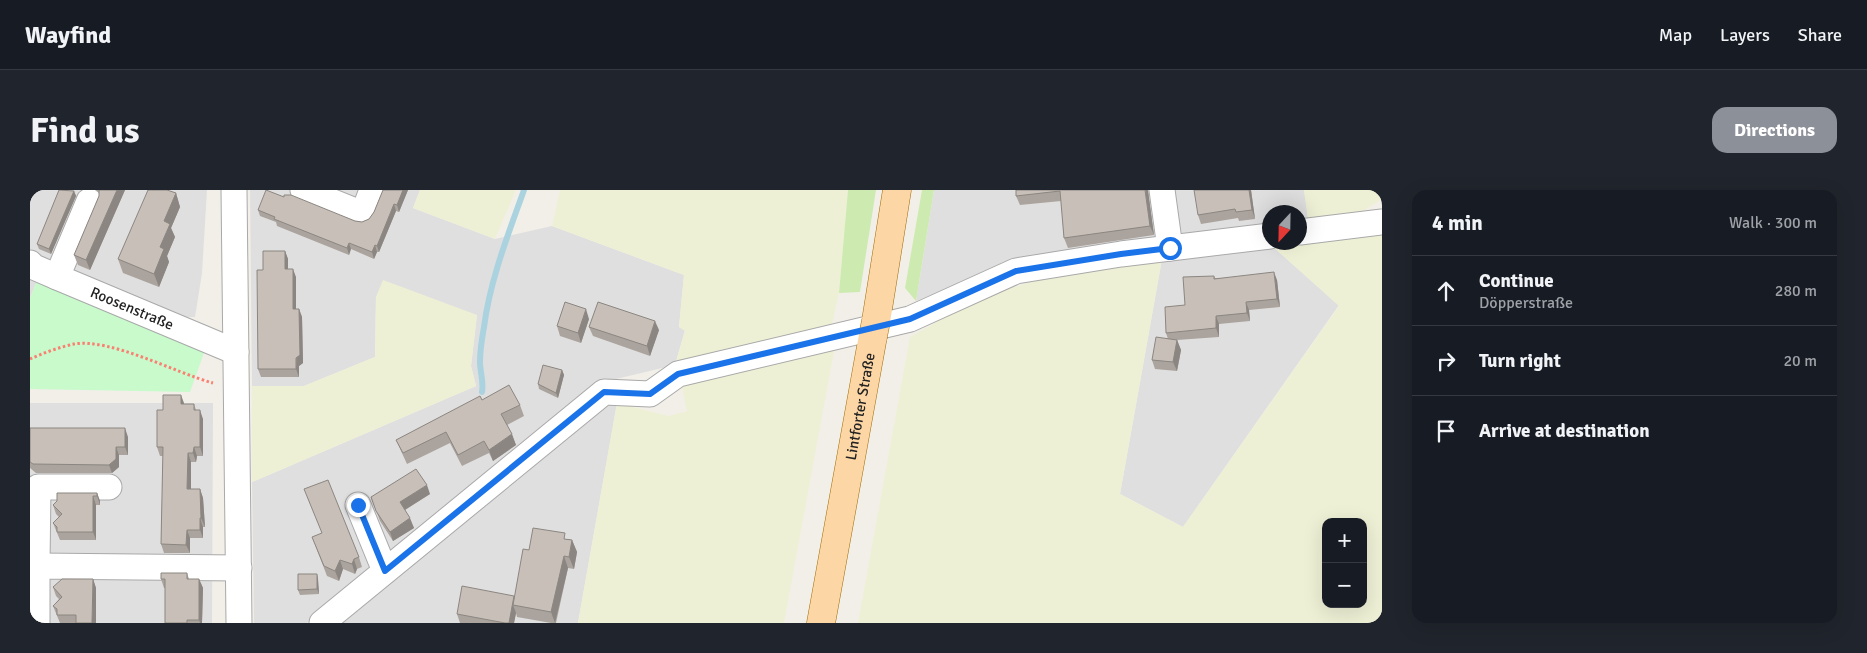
<!DOCTYPE html>
<html lang="en">
<head>
<meta charset="utf-8">
<style>
	:root { --surface:#171b24; --page:#20242c; --text:#f1f3f6; --muted:#9ea1a6; --line:#363941; --accent:#8c9099 }
	body { margin:0; font-family:Signika,sans-serif; background:var(--page); color:var(--text) }
	.controls { position:absolute; right:15px; bottom:15px; display:grid; overflow:hidden; border-radius:10px; box-shadow:0 5px 20px #0002 }
	.controls button { width:45px; height:45px; display:grid; place-items:center; padding:0; border:0; border-bottom:1px solid var(--line); background:var(--surface); color:var(--text); font:25px sans-serif }
	.compass { position:absolute; left:1232px; top:15px; width:45px; height:45px; border-radius:50%; background:var(--surface); box-shadow:0 5px 20px #0002; rotate:202deg }
	.stop { position:absolute; width:15px; height:15px; margin:-11px; border:4px solid #1a73e8; border-radius:50%; background:#fff }
	.stop.end { background:#1a73e8; border-color:#fff; box-shadow:0 1px 5px #0008 }
	.list { margin:0; padding:0; list-style:none }
	h2 { display:flex; justify-content:space-between; align-items:center; height:65px; margin:0; padding:0 20px; font-size:21px }
	h2 small { font-size:16px; font-weight:400; color:var(--muted) }
	.list li { display:grid; grid-template-columns:32px 1fr auto; gap:15px; align-items:center; box-sizing:border-box; height:70px; padding:0 20px; border-top:1px solid var(--line) }
	.list b { display:block; font-size:19px; white-space:nowrap }
	.list p { margin:0; font-size:16px; white-space:nowrap; color:var(--muted) }
	.list em { font-size:16px; font-style:normal; color:var(--muted) }
	.icon { flex:none; width:28px; height:28px; fill:none; stroke:currentColor; stroke-width:2; stroke-linecap:round; stroke-linejoin:round }
	.map { position:relative; flex:none; width:1352px; height:433px; overflow:hidden; border-radius:15px }
	header { display:flex; align-items:center; gap:30px; box-sizing:border-box; height:70px; padding:0 25px; background:var(--surface); border-bottom:1px solid var(--line) }
	header strong { font-size:24px }
	nav { display:flex; gap:28px; margin-inline-start:auto; font-size:18px }
	.intro { display:flex; align-items:center; justify-content:space-between; box-sizing:border-box; height:120px; padding:0 30px }
	h1 { margin:0; font-size:35px }
	.button { padding:12px 22px; border-radius:15px; background:var(--accent); color:#fff; font-size:18px; font-weight:700 }
	main { display:flex; gap:30px; padding:0 30px }
	aside { flex:1; background:var(--surface); border-radius:15px; box-shadow:0 5px 20px #0002 }
	.map>svg:first-child { display:block }
</style>
</head>
<body>
<header>
<strong>Wayfind</strong>
<nav><a>Map</a><a>Layers</a><a>Share</a></nav>
</header>
<div class="intro"><h1>Find us</h1><a class="button">Directions</a></div>
<main>
<div class="map">
<svg width="1352" height="433" viewBox="0 0 1352 433">
	<rect width="100%" height="100%" fill="#f2efe9"/>
	<g fill="#e0dfdf">
		<path d="M0,0H177L172,83L165,127H146L7,91L0,108Z"/>
		<path d="M220,0H390L383,18L465,49L522,36L654,85L649,137L655,140L645,175L569,193L277,433H224L222,292L446,196L441,176L447,125L346,108L345,167L274,196H222Z"/>
		<path d="M904,0H1274L1278,28L1270,29V22H1240L1239,33L990,68L886,111Z"/>
		<path d="M1241,55L1309,115L1153,337L1090,304L1132,69Z"/>
		<path d="M579,211L587,213L548,433H308Z"/>
		<path d="M0,213H183L182,433H0Z"/>
	</g>
	<g fill="#eef0d5" fill-rule="evenodd">
		<path d="M390,0H486L465,49L383,18Z"/>
		<path d="M530,0H818L809,103L801,138L645,175L655,141L649,137L654,85L522,36Z"/>
		<path d="M1274,0H1352V9L1327,25L1278,28Z"/>
		<path d="M1352,41V433H828L880,147L951,107L1034,82L1132,69L1090,304L1153,337L1309,116L1241,55ZM1296,332H1333V414H1296Z"/>
		<path d="M353,90L447,125L441,176L446,196L222,292V196H274L345,167L346,107Z"/>
		<path d="M805,156L754,433H548L587,213L639,226L657,221L651,193Z"/>
	</g>
	<g fill="#cdebb0">
		<path d="M818,0H846L830,102L809,103Z"/>
		<path d="M892,0H904L886,111L875,98Z"/>
	</g>
	<path fill="#c8facc" d="M7,91L175,160L160,202L0,199V108Z"/>
	<g fill="none" stroke-linecap="round" stroke-linejoin="round">
		<path stroke="#aad3df" stroke-width="6" d="M452,202C454,192 450,182 450,172C450,161 452,148 454,137C460,90 478,45 494,0"/>
		<g stroke="#a9a9a9" stroke-width="27">
			<g id="minor">
				<path d="M204,0L209,433"/>
				<path d="M273,0L333,24L342,0"/>
				<path d="M1132,0L1140,58"/>
				<path d="M1270,42L1352,32"/>
				<path id="s1" d="M0,73L4,77L27,87L206,162"/>
				<path d="M27,87L59,11"/>
				<path d="M328,315L355,381"/>
				<path d="M7,376L8,297H79"/>
				<path d="M7,433V376L209,378"/>
				<path d="M292,433L574,202L620,204L648,184L880,129L986,81L1091,64L1240,46"/>
			</g>
		</g>
		<g stroke="#a06b00" stroke-width="29">
			<g id="major">
				<path d="M846,131L867,0"/>
				<path id="s2" d="M791,433L843,146"/>
			</g>
		</g>
		<path stroke="#fa8072" stroke-width="3" stroke-dasharray="2.5 2.5" stroke-linecap="butt" d="M0,169C13,163 30,157 44,154C81,148 146,183 183,193"/>
		<use href="#minor" stroke="#fff" stroke-width="25"/>
		<use href="#major" stroke="#fcd6a4" stroke-width="28"/>
		<g stroke="#a06b00" stroke-width="29" stroke-linecap="butt">
			<path id="major-bridge" d="M843,146L846,131"/>
		</g>
		<use href="#major-bridge" stroke="#fcd6a4" stroke-width="28"/>
	</g>
	<g fill="#aba49e">
		<path d="M66,0H95L60,80L48,75L44,65L69,6V2Z"/>
		<path d="M353,0H378L369,22L366,21L349,62H347L344,69L321,59L319,65L247,36L246,32L230,26L228,20L254,7L325,31L332,32L339,29L344,22Z"/>
		<path d="M986,0L1118,2L1124,45L1038,58L1034,48L1031,11L990,15L986,6Z"/>
		<path d="M1221,0L1225,29L1209,31L1208,28L1171,34L1168,25Z"/>
		<path d="M44,1L46,6L21,64L9,59L7,54Z"/>
		<path d="M146,3L150,17L141,38L145,47L137,66L139,72L129,97L93,83L88,69Z"/>
		<path d="M255,61L258,69V79L266,87V119H269L272,127L273,173L269,176V187H231L228,179L233,80Z"/>
		<path d="M1184,86L1185,88L1247,90L1250,117L1219,120L1220,131L1189,134V147L1147,150L1151,160L1147,181L1125,179L1122,170L1138,149L1136,143L1155,115Z"/>
		<path d="M559,129L551,153L530,146L527,136Z"/>
		<path d="M559,137L629,140L620,166L563,146Z"/>
		<path d="M532,180L534,185L528,208L509,199L508,194Z"/>
		<path d="M452,210L490,215L494,226L477,235L486,255L463,271L459,263L432,276L420,253L377,274L371,261L366,250Z"/>
		<path d="M154,214H164L166,220L173,229V266H167L166,272H161V299H170L173,308L175,337H173V348H160V363H134L131,354L133,266H130L127,257L133,220Z"/>
		<path d="M0,238L98,247V265H89V277L82,283H6L0,278Z"/>
		<path d="M67,303L70,311V315H66V350H30L23,333L29,327L26,324L23,315Z"/>
		<path d="M400,304L375,320L384,338L363,351L350,331L341,307Z"/>
		<path d="M282,347L329,367L332,377L327,379L325,384L313,379L309,391L297,386Z"/>
		<path d="M537,349L542,350L547,362L544,379L538,378L526,433H521L487,427L486,423L484,433H430L427,424L484,406V408L499,360Z"/>
		<path d="M157,383L159,389H169L173,398L172,433H135V398H134L131,389Z"/>
		<path d="M287,384L288,389L289,404L270,405L268,400Z"/>
		<path d="M63,389L66,398V433H30L23,416L29,409L26,406L23,397Z"/>
	</g>
	<g fill="#8b8681">
		<path d="M87,0H95L60,80L56,70Z"/>
		<path d="M373,0H378L369,22L367,15Z"/>
		<path d="M1115,0H1118L1124,45L1120,36Z"/>
		<path d="M1219,0H1221L1225,29L1222,20Z"/>
		<path d="M44,1L46,6L21,64L19,59Z"/>
		<path d="M146,3L150,17L141,38L145,47L137,66L139,72L129,97L124,84L130,57L134,31Z"/>
		<path d="M364,14L366,21L349,62L347,56Z"/>
		<path d="M319,53L321,59L319,65L317,58Z"/>
		<path d="M345,55L347,62L344,69L342,62Z"/>
		<path d="M255,61L258,69V88L255,79Z"/>
		<path d="M263,79L266,87V127L263,119Z"/>
		<path d="M1244,82L1247,90L1250,117L1247,109Z"/>
		<path d="M1216,112L1219,120L1220,131L1217,123Z"/>
		<path d="M269,119L272,127L273,173L269,176V187L266,179Z"/>
		<path d="M556,119L559,129L551,153L548,143Z"/>
		<path d="M1186,126L1189,134V147L1186,138Z"/>
		<path d="M625,131L629,140L620,166L617,156Z"/>
		<path d="M1147,150L1151,160L1147,181L1143,172Z"/>
		<path d="M532,180L534,185L528,208L526,203Z"/>
		<path d="M151,205L154,213V223L151,214Z"/>
		<path d="M170,220L173,229V266L170,257Z"/>
		<path d="M95,238L98,247V265L95,257Z"/>
		<path d="M482,244L486,255L463,271L459,260Z"/>
		<path d="M86,257L89,265V277L82,283L79,275Z"/>
		<path d="M164,257L167,266L166,272L163,263Z"/>
		<path d="M158,263L161,272V308L157,299Z"/>
		<path d="M397,295L400,304L373,321L370,312Z"/>
		<path d="M170,299L173,308L175,337L171,328Z"/>
		<path d="M67,303L70,311V315L67,306Z"/>
		<path d="M63,306L66,315V350L63,342Z"/>
		<path d="M170,328L173,337V348L170,340Z"/>
		<path d="M380,328L384,338L363,351L360,342Z"/>
		<path d="M157,340L160,348V363L156,355Z"/>
		<path d="M542,350L547,362L544,379L539,367Z"/>
		<path d="M534,366L538,378L525,433L521,422Z"/>
		<path d="M324,369L327,379L325,384L322,374Z"/>
		<path d="M310,370L313,379L309,391L305,381Z"/>
		<path d="M287,384L288,389L289,404L287,399Z"/>
		<path d="M63,389L66,398V433H62Z"/>
		<path d="M169,389L173,398L172,433H170L169,430Z"/>
		<path d="M484,406L487,416L483,415L486,423L484,433H479Z"/>
	</g>
	<g fill="#c7bfb8" stroke="#8b8681">
		<path d="M29,0L44,1L19,59L7,54Z"/>
		<path d="M69,0H87L56,70L44,65L69,6Z"/>
		<path d="M118,0H137L146,3L134,31L140,34L130,57L134,59L124,84L88,69Z"/>
		<path d="M236,0L254,7V5H261L325,31L332,32L339,29L344,22L353,0H373L367,15L364,14L347,56L345,55L342,62L319,53L317,58L244,29L245,27L228,20Z"/>
		<path d="M986,0H1115L1120,36L1034,48L1030,1L986,6Z"/>
		<path d="M1164,0H1219L1222,20L1206,22L1205,19L1168,25Z"/>
		<path d="M233,61H255V79H263V119H269L270,165L266,168V179H228L227,80H233Z"/>
		<path d="M1244,82L1247,109L1216,112L1217,123L1186,126V138L1136,143L1135,117L1155,115L1153,87L1184,86V89Z"/>
		<path d="M535,112L556,119L548,143L527,136Z"/>
		<path d="M568,112L625,131L617,156L559,137Z"/>
		<path d="M1126,147L1147,150L1143,172L1122,170Z"/>
		<path d="M513,175L532,180L526,203L508,194Z"/>
		<path d="M479,195L490,215L471,224L482,244L459,260L454,251L428,265L416,242L373,263L366,250L450,206L452,210Z"/>
		<path d="M133,205H151V214H164V220H170V257H164L163,263H158L157,299H170L171,328H170V340H157L156,355L131,354L133,257H127V220H133Z"/>
		<path d="M0,238H95V257H86V269L79,275L3,274L0,272Z"/>
		<path d="M386,279L397,295L370,312L380,328L360,342L346,321L341,307Z"/>
		<path d="M298,290L329,367L324,369L322,374L310,370L305,381L294,376L282,347L292,343L274,299Z"/>
		<path d="M27,303H67V306H63V342H27V337L23,333L32,324L23,315L27,311Z"/>
		<path d="M503,338L535,343L534,349L542,350L539,367L534,366L521,422L483,415L493,359L499,360Z"/>
		<path d="M131,383H157V389H169V430H157V433H135V389H131Z"/>
		<path d="M268,384H287V399L268,400Z"/>
		<path d="M32,389H63L62,433H46V425H27V419L23,416L32,407L23,397Z"/>
		<path d="M432,396L484,406L479,433H475L427,424Z"/>
	</g>
	<g fill="none" stroke-linecap="round" stroke-linejoin="round">
		<path stroke="#1a73e8" stroke-width="6" d="M328,315L355,381L574,202L620,204L648,184L880,129L986,81L1091,64L1140,58"/>
	</g>
	<g text-anchor="middle" dominant-baseline="central" stroke-width="4" stroke-linejoin="round" paint-order="stroke">
		<g font-size="15" fill="#222" stroke="#fff">
			<text stroke="none"><textPath href="#s1" startOffset="112">Roosenstraße</textPath></text>
			<text stroke="none"><textPath href="#s2" startOffset="220">Lintforter Straße</textPath></text>
		</g>
	</g>
</svg>
<div class="controls">
<button>+</button>
<button>−</button>
</div>
<svg class="compass" viewBox="-18 -18 36 36"><path d="M0-13l5 13h-10z" fill="#e53935"/><path d="M0 13l5-13h-10z" fill="#9ea1a6"/></svg>
<div class="stop" style="left:1140px;top:58px"></div>
<div class="stop end" style="left:328px;top:315px"></div>
</div>
<aside>
<h2>4 min<small>Walk · 300 m</small></h2>
<ul class="list">
<li><svg class="icon" aria-label="ahead" viewBox="0 0 24 24"><path d="M12 20V5M6 11l6-6 6 6"/></svg><div><b>Continue</b><p>Döpperstraße</p></div><em>280 m</em></li>
<li><svg class="icon" aria-label="right" viewBox="0 0 24 24"><path d="M7 20v-9h11M14 6l5 5-5 5"/></svg><div><b>Turn right</b></div><em>20 m</em></li>
<li><svg class="icon" aria-label="arrive" viewBox="0 0 24 24"><path d="M6 21V4h12l-3 4 3 4H6"/></svg><div><b>Arrive at destination</b></div></li>
</ul>
</aside>
</main>
</body>
</html>
